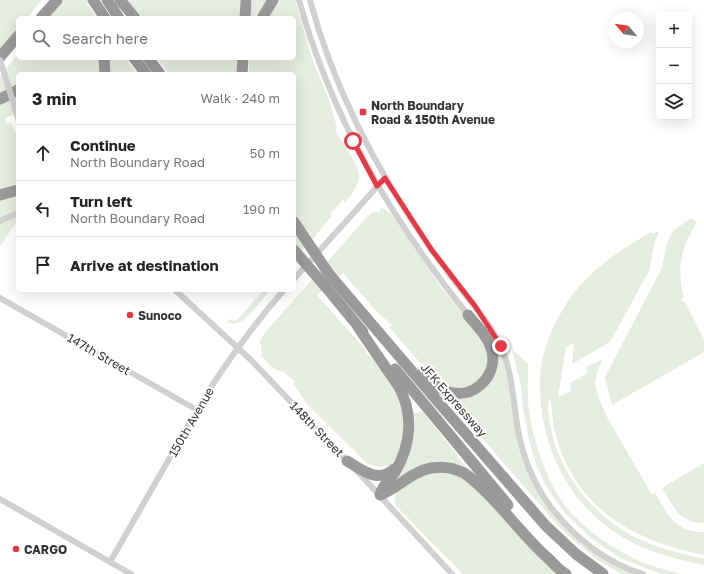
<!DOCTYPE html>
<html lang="en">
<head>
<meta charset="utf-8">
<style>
	:root { --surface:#fff; --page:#f6f6f6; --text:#222; --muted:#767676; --line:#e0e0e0 }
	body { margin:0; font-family:"Golos Text",sans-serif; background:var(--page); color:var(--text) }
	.controls { position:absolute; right:12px; top:12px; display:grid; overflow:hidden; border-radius:6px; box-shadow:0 4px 16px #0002 }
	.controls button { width:36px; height:36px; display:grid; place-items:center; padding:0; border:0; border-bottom:1px solid var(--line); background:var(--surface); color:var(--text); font:20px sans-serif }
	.compass { position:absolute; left:608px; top:12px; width:36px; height:36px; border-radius:50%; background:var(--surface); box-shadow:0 4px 16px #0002; rotate:299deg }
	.stop { position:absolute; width:12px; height:12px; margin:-9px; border:3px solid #e63946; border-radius:50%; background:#fff }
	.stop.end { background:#e63946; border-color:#fff; box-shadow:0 1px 4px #0008 }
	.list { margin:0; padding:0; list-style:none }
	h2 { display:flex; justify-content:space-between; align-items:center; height:52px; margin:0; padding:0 16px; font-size:17px }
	h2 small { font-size:13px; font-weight:400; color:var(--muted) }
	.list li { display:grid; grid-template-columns:26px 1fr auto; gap:12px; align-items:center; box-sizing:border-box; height:56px; padding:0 16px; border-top:1px solid var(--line) }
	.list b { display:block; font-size:15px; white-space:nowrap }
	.list p { margin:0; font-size:13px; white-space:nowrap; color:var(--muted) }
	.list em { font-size:13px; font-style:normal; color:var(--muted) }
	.icon { flex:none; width:22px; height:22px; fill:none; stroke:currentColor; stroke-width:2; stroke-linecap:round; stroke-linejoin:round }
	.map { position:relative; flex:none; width:704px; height:574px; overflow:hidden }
	.search { position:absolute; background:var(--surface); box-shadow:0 4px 16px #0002; left:16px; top:16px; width:280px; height:44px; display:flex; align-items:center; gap:10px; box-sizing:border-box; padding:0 14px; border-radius:6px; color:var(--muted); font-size:15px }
	.panel { position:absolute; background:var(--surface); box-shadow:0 4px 16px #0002; left:16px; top:72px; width:280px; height:220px; border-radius:6px }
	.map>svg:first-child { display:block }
</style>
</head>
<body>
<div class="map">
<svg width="704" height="574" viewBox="0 0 704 574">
	<rect width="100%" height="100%" fill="#fff"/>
	<g fill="#e6ecdf">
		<path d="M0,0H42L27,18H18V29L0,50Z"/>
		<path d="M63,0H91L87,3L97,18H48Z"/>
		<path d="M127,0H240V13L252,5V0H267L255,18H143Z"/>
		<path d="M277,0H295L312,58L329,100L337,127L335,129C340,142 360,163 359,177C358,187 351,195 345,202L343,200L330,214L332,216L294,261V229L301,223L294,213V74H249V58H294V18H266Z"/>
		<path d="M18,54V58H125L138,74H18V85L0,94V76Z"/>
		<path d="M157,58H238V74H169Z"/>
		<path d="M18,95V113L5,118L7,124L11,123L18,138V220L0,246V103Z"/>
		<path d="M381,208L387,210L394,218L440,286L486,342L489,356L487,369L477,383L461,389L444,385L429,373L389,327L392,325L377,312L343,273L317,295L365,349L367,355L371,356L385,373L403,404L405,427L398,457L390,465L379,467L368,464L307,404L293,383L295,382L283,371L282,372L273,368L260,355H262L260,341L264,334L365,219L373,212H380Z"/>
		<path d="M691,218L697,222C681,249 676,267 684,298L681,299L682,302H685L704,340V352L612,405L605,377L662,268L667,244L671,234L674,230Z"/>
		<path d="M658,231L659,232L655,241L649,271L610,342L572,364L574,343L566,347L558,397L571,391L570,383L588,373L586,367L603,359L597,372L595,384L598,396L607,417L652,495L655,493C668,515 675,532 704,532V555C632,541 574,507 555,432C552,421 552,409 551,399L548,402C549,459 584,510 634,537C656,548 680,553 704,559V565C669,558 635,548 606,526C570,498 549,458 542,413C540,399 539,383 541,368C544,346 553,325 565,306C585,273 618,251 651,232L652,234Z"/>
		<path d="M264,290H270C260,301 243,331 227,322L230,319L236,321Z"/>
		<path d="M512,349L528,364C528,379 527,395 529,410C533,442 549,489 571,513C586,528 603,542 622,552C640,563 661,569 682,574H661L620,558L592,539L566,514L556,501L545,484L536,464L529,440L523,408L521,386Z"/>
		<path d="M500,350L506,365L517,431L540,494L601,557L633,574H621L598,560L574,541L554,521L444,394L471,396L484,389L493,378L498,365V351Z"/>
		<path d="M422,411L473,475L443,463L391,484C406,462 418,441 414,414Z"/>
		<path d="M704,463V523C680,524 673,506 662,488Z"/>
		<path d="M433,471L452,472L469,480L562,574H463L396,506L394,498L398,489L411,481Z"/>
	</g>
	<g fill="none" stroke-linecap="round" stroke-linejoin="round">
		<g stroke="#d0d0d0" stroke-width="6">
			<path d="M299,0C332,119 391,219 468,315"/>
			<path d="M310,0C334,90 378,173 431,249C443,266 455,282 468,298C480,313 493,329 501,347C513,373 513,402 518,430C523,457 534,484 550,506C573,536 605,563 643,574"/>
			<path d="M0,221L18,213"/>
			<path d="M294,279L385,178"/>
			<path d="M175,290L252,361L349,463"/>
			<path d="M0,298L197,410"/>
			<path d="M357,471L452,574"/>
			<path d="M0,499L131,574"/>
			<path d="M110,562L204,398C228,360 254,324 284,290"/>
		</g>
		<g stroke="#9a9a9a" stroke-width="11">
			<path d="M93,0L105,18"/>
			<path d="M107,0L119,18"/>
			<path d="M120,0L135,18"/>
			<path d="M41,18L57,0"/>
			<path d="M245,18L246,0"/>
			<path d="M262,18L273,0"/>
			<path d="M0,57L18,36"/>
			<path d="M104,58L105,74"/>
			<path d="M134,58L146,74"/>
			<path d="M148,58L160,74"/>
			<path d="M242,74L243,58"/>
			<path d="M0,99L18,90"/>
			<path d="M0,195L18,190"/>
			<path d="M294,222L300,231"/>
			<path d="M329,274L439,403L546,526L576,554L603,574"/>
			<path d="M325,286L363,332"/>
			<path d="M358,327L399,387C414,415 411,445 395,472C389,480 382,486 380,495C399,488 410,472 431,468C442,466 454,468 464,473C472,478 480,486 487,493C509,515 527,540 550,560C555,565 560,571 566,574"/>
			<path d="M395,369L508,505"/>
			<path d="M421,374C430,383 441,391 453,393C478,397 499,372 491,348C487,335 476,325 468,315"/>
			<path d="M347,461C362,470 378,484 394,469"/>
		</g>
		<path stroke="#d0d0d0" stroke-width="6" d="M0,60L18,118"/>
		<g stroke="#9a9a9a" stroke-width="11">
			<path d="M300,231L329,274"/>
			<path d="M294,250L325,286"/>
		</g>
	</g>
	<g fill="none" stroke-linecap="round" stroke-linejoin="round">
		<path stroke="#e63946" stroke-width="5" d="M353,141L377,186L385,178L431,249L475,306L501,346"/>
	</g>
	<g fill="#e63946" stroke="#fff" stroke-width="1.5">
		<rect x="359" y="108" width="8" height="8" rx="2"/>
		<circle cx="130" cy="315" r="4"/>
		<circle cx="16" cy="549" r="4"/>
	</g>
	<g text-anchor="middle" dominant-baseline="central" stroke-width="4" stroke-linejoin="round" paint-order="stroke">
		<g font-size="12" font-weight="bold" fill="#333" stroke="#fff" text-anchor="start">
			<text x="371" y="105">North Boundary<tspan x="371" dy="14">Road &amp; 150th Avenue</tspan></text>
			<text x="138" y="315">Sunoco</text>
			<text x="24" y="549">CARGO</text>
		</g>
		<g font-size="12" fill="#333" stroke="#fff">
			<text transform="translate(99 354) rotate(30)">147th Street</text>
			<text transform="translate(454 400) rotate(49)">JFK Expressway</text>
			<text transform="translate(191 422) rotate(-60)">150th Avenue</text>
			<text transform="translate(317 429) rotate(46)">148th Street</text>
		</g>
	</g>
</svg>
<div class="controls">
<button>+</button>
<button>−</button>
<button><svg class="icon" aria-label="layers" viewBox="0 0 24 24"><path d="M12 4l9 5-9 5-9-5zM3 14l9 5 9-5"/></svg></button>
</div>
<svg class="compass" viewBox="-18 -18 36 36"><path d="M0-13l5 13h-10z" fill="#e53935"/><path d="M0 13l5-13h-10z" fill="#767676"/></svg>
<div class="stop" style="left:353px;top:141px"></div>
<div class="stop end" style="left:501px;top:346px"></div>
<div class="search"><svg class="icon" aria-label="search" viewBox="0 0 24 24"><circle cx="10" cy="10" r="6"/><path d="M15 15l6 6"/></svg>Search here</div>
<section class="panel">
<h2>3 min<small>Walk · 240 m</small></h2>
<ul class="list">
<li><svg class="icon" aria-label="ahead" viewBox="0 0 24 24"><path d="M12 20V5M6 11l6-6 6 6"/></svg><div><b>Continue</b><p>North Boundary Road</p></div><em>50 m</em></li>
<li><svg class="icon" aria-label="left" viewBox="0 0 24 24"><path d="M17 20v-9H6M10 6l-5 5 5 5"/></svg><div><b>Turn left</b><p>North Boundary Road</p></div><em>190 m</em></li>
<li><svg class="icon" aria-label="arrive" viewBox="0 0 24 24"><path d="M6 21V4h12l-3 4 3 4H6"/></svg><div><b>Arrive at destination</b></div></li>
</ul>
</section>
</div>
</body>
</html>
